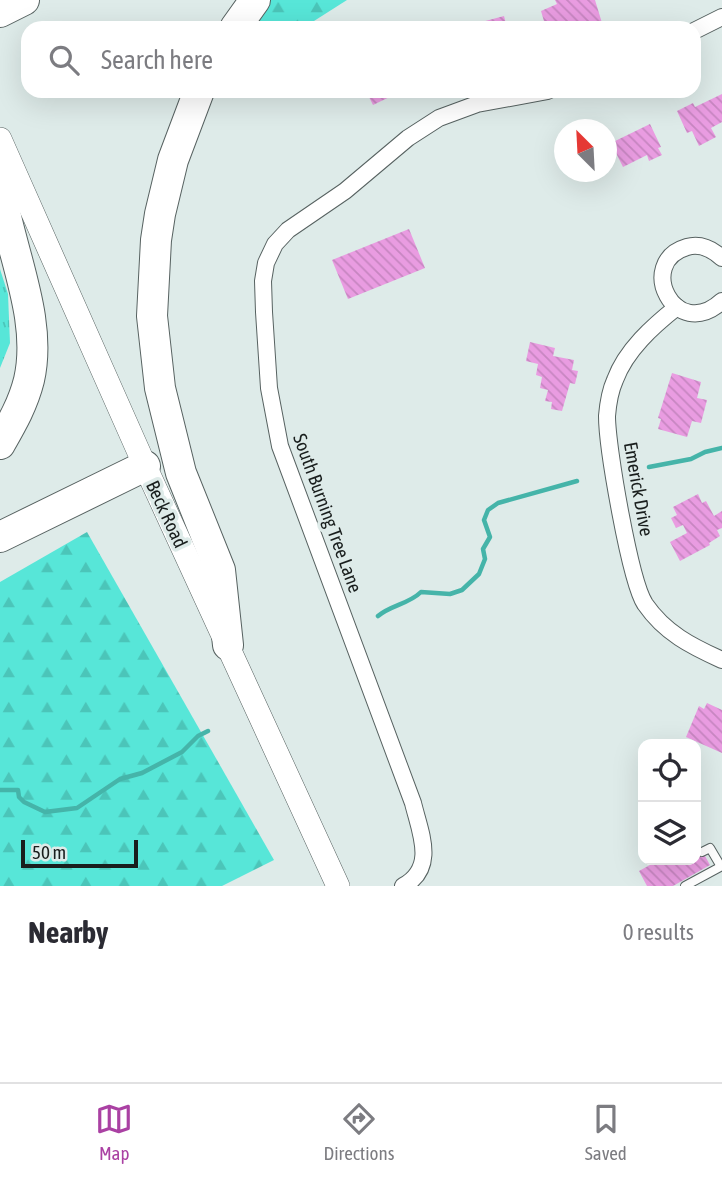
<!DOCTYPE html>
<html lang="en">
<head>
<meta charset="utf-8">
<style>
	:root { --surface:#fff; --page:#f7f7f7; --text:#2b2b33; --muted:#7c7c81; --line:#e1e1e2; --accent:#aa41a3 }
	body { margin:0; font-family:"Asap Condensed",sans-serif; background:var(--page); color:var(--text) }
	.controls { position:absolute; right:21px; bottom:21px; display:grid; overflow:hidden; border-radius:14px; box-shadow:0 7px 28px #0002 }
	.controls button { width:63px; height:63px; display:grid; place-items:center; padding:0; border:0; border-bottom:2px solid var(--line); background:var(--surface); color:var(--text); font:35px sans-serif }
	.compass { position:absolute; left:554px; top:119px; width:63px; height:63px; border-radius:50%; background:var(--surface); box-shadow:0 7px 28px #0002; rotate:336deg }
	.scale { position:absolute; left:21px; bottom:18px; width:117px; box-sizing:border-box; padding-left:7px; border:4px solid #191e1d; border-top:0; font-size:19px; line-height:24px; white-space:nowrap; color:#191e1d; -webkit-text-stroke:5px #deebe9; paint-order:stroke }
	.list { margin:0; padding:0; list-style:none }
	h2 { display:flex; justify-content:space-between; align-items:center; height:91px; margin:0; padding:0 28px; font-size:30px }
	h2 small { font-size:23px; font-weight:400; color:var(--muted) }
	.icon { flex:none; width:38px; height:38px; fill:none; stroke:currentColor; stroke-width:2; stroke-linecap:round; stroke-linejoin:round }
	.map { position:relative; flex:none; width:722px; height:886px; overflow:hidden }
	.search { position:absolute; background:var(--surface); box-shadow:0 7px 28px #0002; left:21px; right:21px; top:21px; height:77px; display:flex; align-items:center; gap:18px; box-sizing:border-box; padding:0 24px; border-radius:21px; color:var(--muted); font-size:26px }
	.sheet { height:196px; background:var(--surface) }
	nav { display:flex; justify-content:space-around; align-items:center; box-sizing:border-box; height:98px; border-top:2px solid var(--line); background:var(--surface); font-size:19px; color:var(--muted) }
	nav a { display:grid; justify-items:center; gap:4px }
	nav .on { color:var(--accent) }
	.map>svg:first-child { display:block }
</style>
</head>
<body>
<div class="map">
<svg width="722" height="886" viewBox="0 0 722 886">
	<defs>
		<pattern id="grass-tufts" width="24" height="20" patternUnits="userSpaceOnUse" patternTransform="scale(1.75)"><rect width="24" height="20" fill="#57e6d8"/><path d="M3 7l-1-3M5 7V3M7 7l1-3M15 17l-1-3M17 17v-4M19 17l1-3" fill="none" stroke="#4bc5b9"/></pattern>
		<pattern id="forest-firs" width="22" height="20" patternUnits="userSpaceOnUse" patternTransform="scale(1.75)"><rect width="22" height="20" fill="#57e6d8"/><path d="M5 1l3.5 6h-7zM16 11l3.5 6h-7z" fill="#4bc5b9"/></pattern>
		<pattern id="building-back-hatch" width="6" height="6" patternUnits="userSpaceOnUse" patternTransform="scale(1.75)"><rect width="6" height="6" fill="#e99ce1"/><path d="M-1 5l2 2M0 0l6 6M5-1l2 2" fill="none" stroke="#c786c1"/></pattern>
	</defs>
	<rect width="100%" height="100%" fill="#deebe9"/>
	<path fill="url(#grass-tufts)" d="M0,269L8,294L10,343L0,368Z"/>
	<g fill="url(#forest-firs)">
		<path d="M255,0H347L303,28H235Z"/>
		<path d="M87,532L274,860L222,886H0V582Z"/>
	</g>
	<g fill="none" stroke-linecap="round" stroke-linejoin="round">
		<g stroke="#45b4a9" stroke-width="4.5">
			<path d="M649,467L691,459L705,452L722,448"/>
			<path d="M378,616C391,605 409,604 421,592L450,594L462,590L479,574L485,559L483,549L490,537L484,520L488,510L498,503L577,481"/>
			<path d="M0,790H18L19,797L24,802L45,812L77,808L120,779L142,773L182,752L198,736L208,731"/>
		</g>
	</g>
	<g fill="url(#building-back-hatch)">
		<path d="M555,0H595L602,23L581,28L580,25L575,28H546L541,11L557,4Z"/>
		<path d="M504,16L507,28H463V27Z"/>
		<path d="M366,91H402L373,105Z"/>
		<path d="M722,94V122L711,128L716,137L699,146L692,131L687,133L677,111L693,103L695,107Z"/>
		<path d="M650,124L661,147L658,148L662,155L649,161L647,155L623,167L611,143Z"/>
		<path d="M409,229L425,268L348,299L332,260Z"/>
		<path d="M530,342L555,348L553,356L574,360L572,370L578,371L575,384L570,383L562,411L551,409L552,402L545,401L548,390L540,388L542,377L536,375L538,364L526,361Z"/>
		<path d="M672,373L701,382L697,398L707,400L701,423L692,421L687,437L658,429L661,419L658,418Z"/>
		<path d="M698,494L702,503L706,501L714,516L722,511V528L717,530L720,536L709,543L710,545L680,561L670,542L687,533L683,525L676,528L671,518L677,515L673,507Z"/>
		<path d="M707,703L722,710V753L686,737L699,706L704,709Z"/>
		<path d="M696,840L710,865L673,886H647L639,871L659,860H696Z"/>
	</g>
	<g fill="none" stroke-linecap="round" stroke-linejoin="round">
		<g stroke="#576261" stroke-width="10">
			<g id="lane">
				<path d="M702,852L710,848L720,865"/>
				<path d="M685,886L722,866"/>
			</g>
		</g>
		<g stroke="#576261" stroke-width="18">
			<g id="street">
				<path d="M694,31L722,17"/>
				<path d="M722,258C712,249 701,243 687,247C635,262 675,344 722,301"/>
				<path d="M677,307C653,326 626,350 615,380C610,391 608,404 607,416C607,447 630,581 645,604C665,633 691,646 722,660"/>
				<path d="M403,886C437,868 420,832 413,803L280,446L269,388L264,312L263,281L266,263L275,244L288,230L345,191L408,138L439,118L477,104L548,91"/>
			</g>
		</g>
		<g stroke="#576261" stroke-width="24">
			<path id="secondary" d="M0,139L145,466L338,886"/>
		</g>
		<g stroke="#576261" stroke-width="32">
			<g id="highway">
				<path d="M0,12L24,0"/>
				<path d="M235,28L255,0"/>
				<path d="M199,91L173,160L160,214L156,240L152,316L160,388L181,473L220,570L228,645"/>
				<path d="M0,173C2,189 3,205 7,221C19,272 41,328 29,380C23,404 12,423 0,444"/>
				<path d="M0,537L145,466"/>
			</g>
		</g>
		<use href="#lane" stroke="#fff" stroke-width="8"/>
		<use href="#street" stroke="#fff" stroke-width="16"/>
		<use href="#secondary" stroke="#fff" stroke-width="23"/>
		<use href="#highway" stroke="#fff" stroke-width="30"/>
	</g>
	<g text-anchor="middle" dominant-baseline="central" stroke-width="7" stroke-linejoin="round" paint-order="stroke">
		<g font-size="19" fill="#191e1d" stroke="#deebe9">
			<text transform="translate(639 489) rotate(80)">Emerick Drive</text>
			<text transform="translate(328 513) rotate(70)">South Burning Tree Lane</text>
			<text transform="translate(167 514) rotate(65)">Beck Road</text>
		</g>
	</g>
</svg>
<div class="controls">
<button><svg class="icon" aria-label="locate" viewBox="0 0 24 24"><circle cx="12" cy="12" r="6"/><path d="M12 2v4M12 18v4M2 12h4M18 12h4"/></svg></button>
<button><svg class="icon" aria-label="layers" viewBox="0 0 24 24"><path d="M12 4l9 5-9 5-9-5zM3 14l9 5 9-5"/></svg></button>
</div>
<svg class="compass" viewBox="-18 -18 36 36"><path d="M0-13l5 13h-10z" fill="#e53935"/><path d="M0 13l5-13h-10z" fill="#7c7c81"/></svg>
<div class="scale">50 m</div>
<div class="search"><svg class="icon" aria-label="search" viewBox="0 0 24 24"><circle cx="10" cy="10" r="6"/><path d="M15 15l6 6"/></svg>Search here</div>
</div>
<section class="sheet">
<h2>Nearby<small>0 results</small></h2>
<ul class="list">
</ul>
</section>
<nav>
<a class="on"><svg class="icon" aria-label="map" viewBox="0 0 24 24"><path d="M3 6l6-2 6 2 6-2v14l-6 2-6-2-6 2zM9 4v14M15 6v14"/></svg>Map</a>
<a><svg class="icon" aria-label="directions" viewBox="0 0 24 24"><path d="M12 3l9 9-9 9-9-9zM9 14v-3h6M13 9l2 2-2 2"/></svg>Directions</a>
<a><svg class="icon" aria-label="saved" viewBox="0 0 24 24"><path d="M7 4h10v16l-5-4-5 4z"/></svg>Saved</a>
</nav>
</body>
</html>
